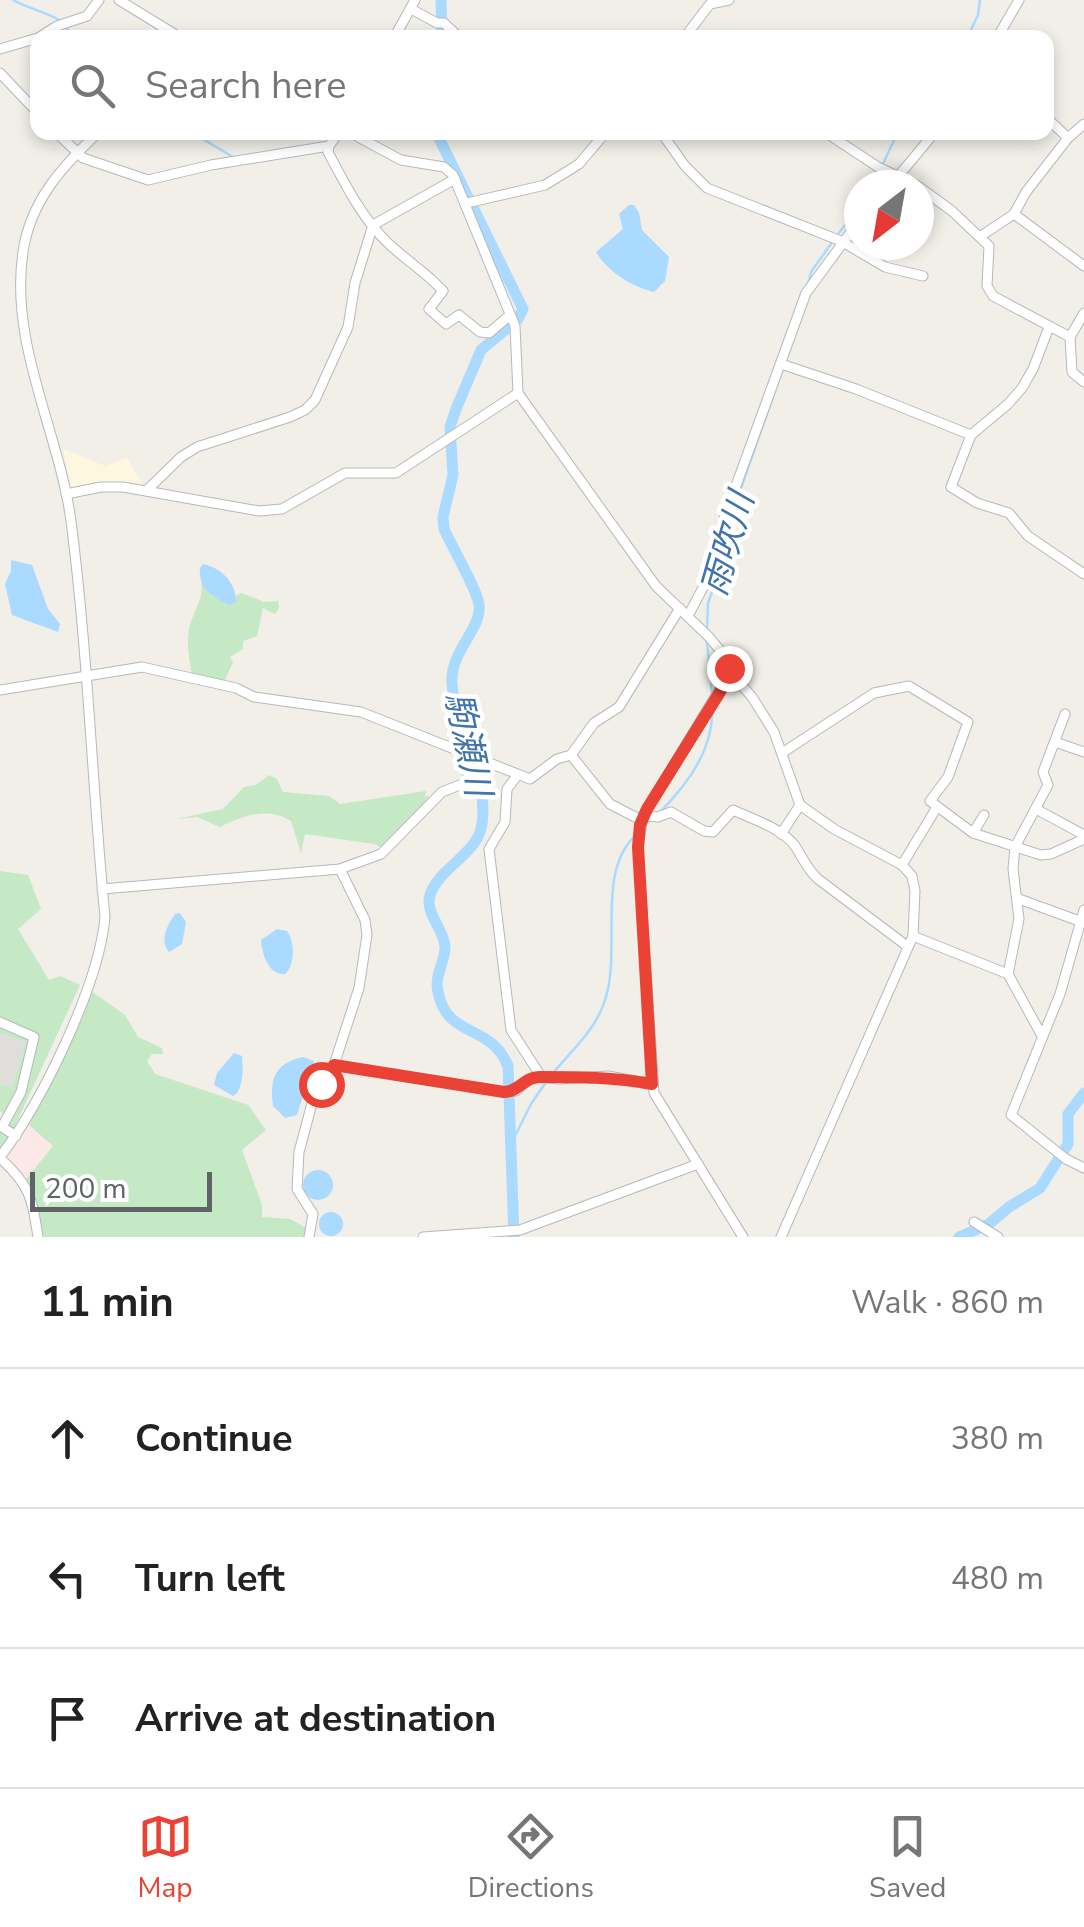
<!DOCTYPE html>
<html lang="en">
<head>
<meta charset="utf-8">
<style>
	:root { --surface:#fff; --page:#f2f2f2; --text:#222; --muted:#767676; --line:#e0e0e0; --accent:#ea4335 }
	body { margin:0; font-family:"Nunito Sans","Noto Sans JP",sans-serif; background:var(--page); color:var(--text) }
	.compass { position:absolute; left:844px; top:170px; width:90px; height:90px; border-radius:50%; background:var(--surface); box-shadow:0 5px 15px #0003; rotate:211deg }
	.scale { position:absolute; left:30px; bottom:25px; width:182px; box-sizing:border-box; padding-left:10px; border:5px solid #5f6368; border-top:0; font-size:28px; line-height:35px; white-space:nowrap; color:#5f6368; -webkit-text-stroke:8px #fff; paint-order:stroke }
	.stop { position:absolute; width:30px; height:30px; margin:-22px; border:8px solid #ea4335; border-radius:50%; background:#fff }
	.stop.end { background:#ea4335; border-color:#fff; box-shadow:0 2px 10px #0008 }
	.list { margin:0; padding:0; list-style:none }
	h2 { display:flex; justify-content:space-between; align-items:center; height:130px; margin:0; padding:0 40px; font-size:42px }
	h2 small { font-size:32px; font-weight:400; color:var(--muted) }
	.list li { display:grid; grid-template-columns:65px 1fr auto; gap:30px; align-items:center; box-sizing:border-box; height:140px; padding:0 40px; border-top:2px solid var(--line) }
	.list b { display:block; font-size:38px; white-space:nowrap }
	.list em { font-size:32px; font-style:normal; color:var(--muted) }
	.icon { flex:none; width:55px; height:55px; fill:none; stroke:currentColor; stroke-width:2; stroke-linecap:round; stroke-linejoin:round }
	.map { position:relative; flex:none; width:1084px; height:1237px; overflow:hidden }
	.search { position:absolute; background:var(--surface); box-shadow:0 5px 15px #0003; left:30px; right:30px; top:30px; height:110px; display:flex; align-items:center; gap:25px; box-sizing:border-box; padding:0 35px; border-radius:20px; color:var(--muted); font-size:38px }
	.sheet { height:550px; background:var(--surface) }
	nav { display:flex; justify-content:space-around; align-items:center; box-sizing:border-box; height:140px; border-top:2px solid var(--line); background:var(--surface); font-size:28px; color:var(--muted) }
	nav a { display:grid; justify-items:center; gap:5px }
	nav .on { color:var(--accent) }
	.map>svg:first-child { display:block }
</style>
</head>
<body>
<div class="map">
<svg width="1084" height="1237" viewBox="0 0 1084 1237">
	<rect width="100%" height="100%" fill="#f1efe8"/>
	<path fill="#fef7e0" d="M63,449L105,466L127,458L143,486L72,490Z"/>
	<path fill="#e0deda" d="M0,1034L26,1042L12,1087L0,1084Z"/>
	<path fill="#fce8e6" d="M29,1125L54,1145L26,1179L8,1161V1156Z"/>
	<g fill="#c5e8c5">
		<path d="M201,581L213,597L236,602V596L241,593L264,602L278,601L279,608L275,614L263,608L257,636L243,641V649L230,657L233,662L224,682L192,674C189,657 185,639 191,622C196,606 204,599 201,581Z"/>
		<path d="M269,775L277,779L283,792L329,796L340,804L426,791L425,796L435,799L385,849L374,844L305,834L301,853L291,821C267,806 243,816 220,827L197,817L176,819L223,809L244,787L256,785Z"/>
		<path d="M0,871L28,875L41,909L18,929L49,980L60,976L80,985L13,1130L0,1148V1120L3,1114L0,1111V1084L12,1087L26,1042L0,1034Z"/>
		<path d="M91,991L125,1015L138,1037L162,1048L163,1054H152L147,1061L155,1074L248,1105L266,1130L242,1150L262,1205V1217L290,1219L308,1229L306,1237H42L34,1192L26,1179L53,1146L29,1125Z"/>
	</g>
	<g fill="#aadaff">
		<path d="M629,205H634L639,213L642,230L669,257L665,281L654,292C632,287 607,271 596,252L623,229L619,214Z"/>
		<path d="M11,560L32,565L48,609L60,624L58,632L12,615L5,584L11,571Z"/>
		<path d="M203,564C221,568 236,582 236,602L229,605C212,597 198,588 200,568Z"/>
		<path d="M180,913L186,922L182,944L169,952C159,940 167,926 175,914Z"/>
		<path d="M277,929L287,931C295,942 295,965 285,974C268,975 262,954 261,940Z"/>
		<path d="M234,1053L242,1056C243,1068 244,1090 233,1096L214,1085L217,1073Z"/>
		<path d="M303,1057L314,1061L297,1115L285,1118L273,1106C269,1079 275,1063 303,1057Z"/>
		<circle cx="318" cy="1185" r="15"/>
		<circle cx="331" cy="1224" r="12"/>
	</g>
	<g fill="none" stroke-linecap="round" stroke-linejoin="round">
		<g stroke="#aadaff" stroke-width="2.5">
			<path d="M13,0C26,8 53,14 60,21"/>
			<path d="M65,27L75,38"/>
			<path d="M967,38L978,15L980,0"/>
			<path d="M191,132L233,157"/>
			<path d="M274,151L296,147"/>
			<path d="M873,185L898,132"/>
			<path d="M838,234L859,208"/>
			<path d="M808,285L811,272L833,241"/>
			<path d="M707,629L708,603L726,552L734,508L776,388"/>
			<path d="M707,642L712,694"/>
			<path d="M660,812C688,784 715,748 712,707"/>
			<path d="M551,1076C570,1051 595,1032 605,1000C622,950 595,872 636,835"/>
			<path d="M511,1144L531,1104L546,1082"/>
		</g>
		<g stroke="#aadaff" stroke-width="11">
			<path d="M441,0L442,38"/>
			<path d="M436,132L523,309L518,319L481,350L456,409L450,427L453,475L443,517L444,529C452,547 477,589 479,605C482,629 450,651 452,683C455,732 489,774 482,824C478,853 444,865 432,890C421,911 444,927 445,947C445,963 434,975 438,992C447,1039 491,1023 508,1066L514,1237"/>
			<path d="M959,1237L989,1224L1009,1207L1040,1188L1068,1144V1114L1084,1093"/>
		</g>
		<g stroke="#b5b8bc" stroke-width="11">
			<g id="minor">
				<path d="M119,0L181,38"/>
				<path d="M411,9L437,23H444L460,38"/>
				<path d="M38,38L57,26L87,16L99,0"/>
				<path d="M394,38L415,0"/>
				<path d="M684,38L710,4L729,0"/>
				<path d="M997,38L1019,0"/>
				<path d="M0,49L38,38"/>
				<path d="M0,73L38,113"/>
				<path d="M1046,108L1049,120L1068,138"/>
				<path d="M56,132L83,158L148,180L211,165L329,146L339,132"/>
				<path d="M349,132L401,160L444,167L453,175L515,326L518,393L656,586L709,637L723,654L730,672L752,697L774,732L800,805L834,829L902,865L912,876L915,891L913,936L781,1237"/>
				<path d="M661,132L685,166L707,188L841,241L885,267L923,276"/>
				<path d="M825,132L878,167L916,185"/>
				<path d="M329,146L328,152C345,184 363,220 389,244C407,261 427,273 443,291L429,309L446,324L459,315L480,332L489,333L510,315"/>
				<path d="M891,185L935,132"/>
				<path d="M919,187L952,211L989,246L987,286L993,296L1070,337L1084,313"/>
				<path d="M467,203L545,185L579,164L606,132"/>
				<path d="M1014,214L1084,266"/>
				<path d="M981,236L1014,214L1026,192L1068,138L1084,124"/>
				<path d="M1049,327L1033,369L1022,388L1008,404L971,435L951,487L977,503L1009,513L1028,536L1084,574"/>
				<path d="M1070,337L1072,372L1084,382"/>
				<path d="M781,364L856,389L971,435"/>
				<path d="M147,490L181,457L197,447L290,417L305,410L315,400L348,327L355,283L373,225L455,179"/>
				<path d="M66,494L101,487H123L259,511L282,509L345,473H396L518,393"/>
				<path d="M689,614L706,582L725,516L806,293L859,221"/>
				<path d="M730,672L643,816L638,847L654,1093L743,1237"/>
				<path d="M0,690L142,667L236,688L254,697L361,712L530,779L557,759L571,755L594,723L619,707L680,608"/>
				<path d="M1055,742L1084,752"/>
				<path d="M782,753L874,693L909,686L968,722L948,777L930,801L973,833L1041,855L1051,854L1084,839"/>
				<path d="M571,755L610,804L641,820"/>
				<path d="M517,776L507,789L505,822L489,849L511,1030L542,1078"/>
				<path d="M1036,809L1084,835"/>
				<path d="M643,816L658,817L671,812L704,831L713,832L733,810C752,819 782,828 795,846C803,858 807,869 818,879L907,946"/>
				<path d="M973,833L984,815"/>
				<path d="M781,834L800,805"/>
				<path d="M902,865L937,807"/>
				<path d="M102,889L340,869L381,854L442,792L465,783L469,774L463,753"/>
				<path d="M1019,899L1082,922"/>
				<path d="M1084,910L1060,994L1011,1115L1066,1159L1084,1168"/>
				<path d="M913,936L1008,974L1041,1034"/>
				<path d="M1008,974L1019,919L1013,869L1015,847L1048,785L1043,772L1065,714"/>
				<path d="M0,1022L34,1037L21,1092L2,1127L16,1136"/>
				<path d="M334,1065L504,1092L516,1091L528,1080L537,1077L559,1079L608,1076L652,1084"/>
				<path d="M0,1157C42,1102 99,985 105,917C92,785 88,652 71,521C59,432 9,344 23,252C30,202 62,166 99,132"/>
				<path d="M0,1158C30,1185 32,1198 38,1237"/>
				<path d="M974,1222L998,1237"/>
				<path d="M309,1237L313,1214L297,1189L299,1152L314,1096L334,1065L359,988L367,935L365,920L340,869"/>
				<path d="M423,1237L520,1230L698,1164"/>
			</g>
		</g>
		<use href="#minor" stroke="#fff" stroke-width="9"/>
	</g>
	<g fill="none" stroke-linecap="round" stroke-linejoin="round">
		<path stroke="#ea4335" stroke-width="12" d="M321,1084L334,1065L504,1092C519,1092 524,1077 539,1077C578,1077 614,1077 652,1084L638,847L640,825L647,809L723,687L729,668"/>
	</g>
	<g text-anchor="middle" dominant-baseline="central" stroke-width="9" stroke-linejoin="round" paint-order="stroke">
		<g font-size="35" font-style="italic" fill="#4174aa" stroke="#fff">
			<text transform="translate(728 544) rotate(-74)">雨吹川</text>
			<text transform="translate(468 744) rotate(78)">駒瀬川</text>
		</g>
	</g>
</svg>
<svg class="compass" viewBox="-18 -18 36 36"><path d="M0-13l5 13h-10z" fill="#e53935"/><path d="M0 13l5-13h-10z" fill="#767676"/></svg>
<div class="scale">200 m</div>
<div class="stop" style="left:321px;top:1084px"></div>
<div class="stop end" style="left:729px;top:668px"></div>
<div class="search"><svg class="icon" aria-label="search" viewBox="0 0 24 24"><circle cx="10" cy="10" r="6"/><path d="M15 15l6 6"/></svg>Search here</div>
</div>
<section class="sheet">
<h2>11 min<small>Walk · 860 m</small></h2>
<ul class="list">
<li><svg class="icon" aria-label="ahead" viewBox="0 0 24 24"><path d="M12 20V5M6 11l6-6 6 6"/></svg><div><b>Continue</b></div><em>380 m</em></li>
<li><svg class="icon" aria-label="left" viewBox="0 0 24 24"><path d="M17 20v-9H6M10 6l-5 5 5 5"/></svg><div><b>Turn left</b></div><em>480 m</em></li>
<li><svg class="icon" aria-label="arrive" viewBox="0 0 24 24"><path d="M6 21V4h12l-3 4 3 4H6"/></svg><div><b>Arrive at destination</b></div></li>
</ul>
</section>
<nav>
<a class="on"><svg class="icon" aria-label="map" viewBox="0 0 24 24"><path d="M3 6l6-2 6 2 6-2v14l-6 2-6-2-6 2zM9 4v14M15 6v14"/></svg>Map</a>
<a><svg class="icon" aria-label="directions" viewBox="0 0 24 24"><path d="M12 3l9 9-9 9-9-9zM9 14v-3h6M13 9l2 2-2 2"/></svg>Directions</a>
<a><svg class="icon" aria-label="saved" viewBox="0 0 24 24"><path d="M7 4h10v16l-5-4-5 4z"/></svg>Saved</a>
</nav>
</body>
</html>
